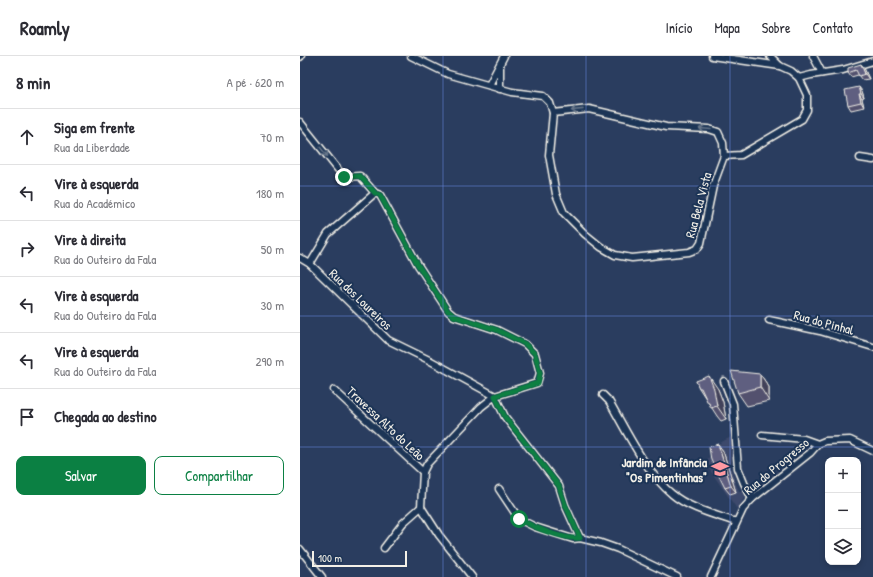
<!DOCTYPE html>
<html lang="pt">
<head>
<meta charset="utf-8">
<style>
	:root { --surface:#fff; --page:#f7f7f7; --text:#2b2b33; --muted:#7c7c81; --line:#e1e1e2; --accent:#0b8043 }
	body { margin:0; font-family:"Patrick Hand",sans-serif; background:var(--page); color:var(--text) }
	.controls { position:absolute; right:12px; bottom:12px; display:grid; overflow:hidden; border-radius:8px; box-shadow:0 2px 6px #0003 }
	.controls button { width:36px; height:36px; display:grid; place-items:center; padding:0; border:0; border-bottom:1px solid var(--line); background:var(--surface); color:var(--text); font:20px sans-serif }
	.scale { position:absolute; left:12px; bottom:10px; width:95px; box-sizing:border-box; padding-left:4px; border:2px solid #f4f1e8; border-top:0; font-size:11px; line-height:14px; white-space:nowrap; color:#f4f1e8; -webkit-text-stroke:3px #1d3557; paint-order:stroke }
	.stop { position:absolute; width:12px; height:12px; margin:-9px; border:3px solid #0b8043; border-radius:50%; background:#fff }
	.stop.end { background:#0b8043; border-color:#fff; box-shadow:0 1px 4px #0008 }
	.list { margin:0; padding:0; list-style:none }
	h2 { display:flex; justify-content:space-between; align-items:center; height:52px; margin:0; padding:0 16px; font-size:17px }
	h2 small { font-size:13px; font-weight:400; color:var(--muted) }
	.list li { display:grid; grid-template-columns:26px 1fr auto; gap:12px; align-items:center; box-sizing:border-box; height:56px; padding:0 16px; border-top:1px solid var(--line) }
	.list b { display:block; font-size:15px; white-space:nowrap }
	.list p { margin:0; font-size:13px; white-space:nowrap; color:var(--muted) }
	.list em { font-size:13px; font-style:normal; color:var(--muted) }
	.actions { display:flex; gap:8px; padding:12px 16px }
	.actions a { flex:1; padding:9px 0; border:1px solid var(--accent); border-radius:8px; text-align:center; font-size:14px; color:var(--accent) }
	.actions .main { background:var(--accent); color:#fff }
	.icon { flex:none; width:22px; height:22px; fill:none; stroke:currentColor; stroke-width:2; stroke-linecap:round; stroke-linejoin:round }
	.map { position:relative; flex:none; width:573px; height:521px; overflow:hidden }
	header { display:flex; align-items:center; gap:24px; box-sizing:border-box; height:56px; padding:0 20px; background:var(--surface); border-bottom:1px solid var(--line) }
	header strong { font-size:19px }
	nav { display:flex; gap:22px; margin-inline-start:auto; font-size:14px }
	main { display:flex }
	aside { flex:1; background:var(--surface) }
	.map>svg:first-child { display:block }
</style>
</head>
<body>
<header>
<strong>Roamly</strong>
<nav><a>Início</a><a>Mapa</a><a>Sobre</a><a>Contato</a></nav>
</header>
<main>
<aside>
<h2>8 min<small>A pé · 620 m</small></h2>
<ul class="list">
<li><svg class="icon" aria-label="ahead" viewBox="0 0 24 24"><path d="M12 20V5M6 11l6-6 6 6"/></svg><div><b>Siga em frente</b><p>Rua da Liberdade</p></div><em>70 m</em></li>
<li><svg class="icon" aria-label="left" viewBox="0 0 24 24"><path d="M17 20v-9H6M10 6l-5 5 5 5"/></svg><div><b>Vire à esquerda</b><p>Rua do Académico</p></div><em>180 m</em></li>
<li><svg class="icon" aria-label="right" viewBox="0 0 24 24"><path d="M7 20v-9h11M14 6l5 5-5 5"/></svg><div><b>Vire à direita</b><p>Rua do Outeiro da Fala</p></div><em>50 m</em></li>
<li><svg class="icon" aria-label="left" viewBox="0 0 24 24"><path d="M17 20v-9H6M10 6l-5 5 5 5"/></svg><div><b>Vire à esquerda</b><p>Rua do Outeiro da Fala</p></div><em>30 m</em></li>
<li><svg class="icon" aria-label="left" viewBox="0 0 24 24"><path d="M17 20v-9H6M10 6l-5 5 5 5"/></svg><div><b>Vire à esquerda</b><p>Rua do Outeiro da Fala</p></div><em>290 m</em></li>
<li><svg class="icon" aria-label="arrive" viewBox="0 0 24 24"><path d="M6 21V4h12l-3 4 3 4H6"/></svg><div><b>Chegada ao destino</b></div></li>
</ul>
<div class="actions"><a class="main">Salvar</a><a>Compartilhar</a></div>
</aside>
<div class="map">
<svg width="573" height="521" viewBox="0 0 573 521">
	<rect width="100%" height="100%" fill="#2a3d5f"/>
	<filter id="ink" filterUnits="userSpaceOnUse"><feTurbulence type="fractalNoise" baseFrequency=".025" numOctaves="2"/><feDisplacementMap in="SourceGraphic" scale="8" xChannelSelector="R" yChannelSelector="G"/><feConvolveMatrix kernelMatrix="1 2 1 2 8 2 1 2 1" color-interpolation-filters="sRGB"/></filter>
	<g filter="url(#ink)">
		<path fill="#3e4a6c" d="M431,381L432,406L430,409L436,428L439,435L442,436L444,439V442L437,453L405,407L418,388Z"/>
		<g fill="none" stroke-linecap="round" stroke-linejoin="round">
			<g stroke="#f4f1e8" stroke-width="9">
				<g id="minor">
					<path d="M111,0L148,18L212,36L243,40L250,47L253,57L249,99L256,138L264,157L285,178L301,191L315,199L332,202L389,196L397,193L401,187L413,130L424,100L441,99L502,63L507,54V39L499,22L491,15L480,10L470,0"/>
					<path d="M412,0L480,10"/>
					<path d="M513,0L522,17"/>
					<path d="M0,1L1,0"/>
					<path d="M200,10V33"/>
					<path d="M499,22L511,19L543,14L573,5"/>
					<path d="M189,29L204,0"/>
					<path d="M253,57L289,53L366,71L409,73L418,76L423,87L424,100"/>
					<path d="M0,66L44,121L60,120L75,137L80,139L118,209L148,255L154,260L197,274L225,288L235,298L240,317L237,327L195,340L181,351L127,408L123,416L121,451L139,479L172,521"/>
					<path d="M560,102L573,104"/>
					<path d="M0,202L10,208L88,284L129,304L195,340"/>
					<path d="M10,208L28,178L75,137"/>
					<path d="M469,264L520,275L573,291"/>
					<path d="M424,325L433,348L438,412L444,427L452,443"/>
					<path d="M34,334L123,416"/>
					<path d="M303,339L309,345C326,374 346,417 372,438C388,452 416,459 436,466"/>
					<path d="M195,340L205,361L259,430L265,449L280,482"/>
					<path d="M462,379L504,383L518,388"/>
					<path d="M199,433L219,463L235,471L273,483L280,482L301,487L318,493L377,521"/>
					<path d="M84,492L103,467L121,451"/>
					<path d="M0,493L22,521"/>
					<path d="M411,521L443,453L452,443L510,397L518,388L525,385L550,384L573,395"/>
				</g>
			</g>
			<use href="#minor" stroke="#1d3557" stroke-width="6"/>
		</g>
		<g fill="#52516e" stroke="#f4f1e8">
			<path d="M561,8L564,12L569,23L562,24L558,19L551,21L548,17Z"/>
			<path d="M562,35L564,42L562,43L564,51L551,54L548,49Z"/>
			<path d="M460,318L469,331V345L447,350L438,337Z"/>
			<path d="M396,325L418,333L423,346L426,363L421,365L417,360L399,332Z"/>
			<path d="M418,388L423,395L436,436L430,438L425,432Z"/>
		</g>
		<g fill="#42425a" stroke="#f4f1e8">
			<path d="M561,8L564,12L569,23L565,18Z"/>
			<path d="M559,31L562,35L564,42L561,38Z"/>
			<path d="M559,38L562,43L564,51L561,46Z"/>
			<path d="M460,318L469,331V345L460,331Z"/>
			<path d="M409,320L418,333L423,346L426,363L417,350Z"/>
			<path d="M418,388L423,395L436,436L431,430Z"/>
		</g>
		<g fill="#5f5e80" stroke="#f4f1e8">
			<path d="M561,8L565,18L559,20L556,14L548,17V12Z"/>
			<path d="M559,31L561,38H559L561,46L548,49L545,34Z"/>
			<path d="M431,315L460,318V331L438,337Z"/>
			<path d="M409,320L414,333L417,350L411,352L409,347H408L401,332H399L396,325Z"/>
			<path d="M418,388L431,430L425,432L411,404L409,391Z"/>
		</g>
		<defs><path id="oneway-shaft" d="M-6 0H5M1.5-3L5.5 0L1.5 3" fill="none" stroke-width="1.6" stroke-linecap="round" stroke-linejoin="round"/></defs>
		<g stroke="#68778a">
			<use href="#oneway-shaft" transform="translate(277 54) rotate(174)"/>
			<use href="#oneway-shaft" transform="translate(405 73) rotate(-175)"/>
			<use href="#oneway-shaft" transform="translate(24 96) rotate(51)"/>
		</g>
	</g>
	<g fill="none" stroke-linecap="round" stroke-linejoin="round" filter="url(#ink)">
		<path stroke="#0b8043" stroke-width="5" d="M44,121L60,120L75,137L80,139L118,209L148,255L154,260L197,274L225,288L235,298L240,317L238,327L195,340L205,361L259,430L265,448L280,482C263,484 233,471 219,463"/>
	</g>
	<path fill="none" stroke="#6887de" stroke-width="1" stroke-opacity="0.55" d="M143,0V521M286,0V521M430,0V521M0,130H573M0,260H573M0,391H573"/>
	<defs>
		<g id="school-bare" transform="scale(1.38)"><path d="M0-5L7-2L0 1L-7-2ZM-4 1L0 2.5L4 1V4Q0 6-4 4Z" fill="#ff9aa2" stroke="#1d3557" stroke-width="2.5" paint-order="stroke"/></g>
	</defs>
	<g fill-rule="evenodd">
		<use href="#school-bare" x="420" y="413"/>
	</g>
	<g text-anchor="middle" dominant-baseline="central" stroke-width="4" stroke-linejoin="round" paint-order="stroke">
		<g font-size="13" fill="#f4f1e8" stroke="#1d3557">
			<text transform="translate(398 149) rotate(-75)">Rua Bela Vista</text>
			<text transform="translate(61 243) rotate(44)">Rua dos Loureiros</text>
			<text transform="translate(524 266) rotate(15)">Rua do Pinhal</text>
			<text transform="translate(86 367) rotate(43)">Travessa Alto do Leão</text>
			<text transform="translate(476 410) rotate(-40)">Rua do Progresso</text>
		</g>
		<g font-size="13" font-weight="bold" fill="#f4f1e8" stroke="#1d3557" text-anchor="end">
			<text x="407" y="406">Jardim de Infância<tspan x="407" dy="15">"Os Pimentinhas"</tspan></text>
		</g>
	</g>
</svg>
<div class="controls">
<button>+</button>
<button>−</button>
<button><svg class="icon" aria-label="layers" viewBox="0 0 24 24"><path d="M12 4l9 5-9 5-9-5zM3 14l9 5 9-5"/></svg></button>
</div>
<div class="scale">100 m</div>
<div class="stop" style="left:219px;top:463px"></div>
<div class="stop end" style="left:44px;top:121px"></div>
</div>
</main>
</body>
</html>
